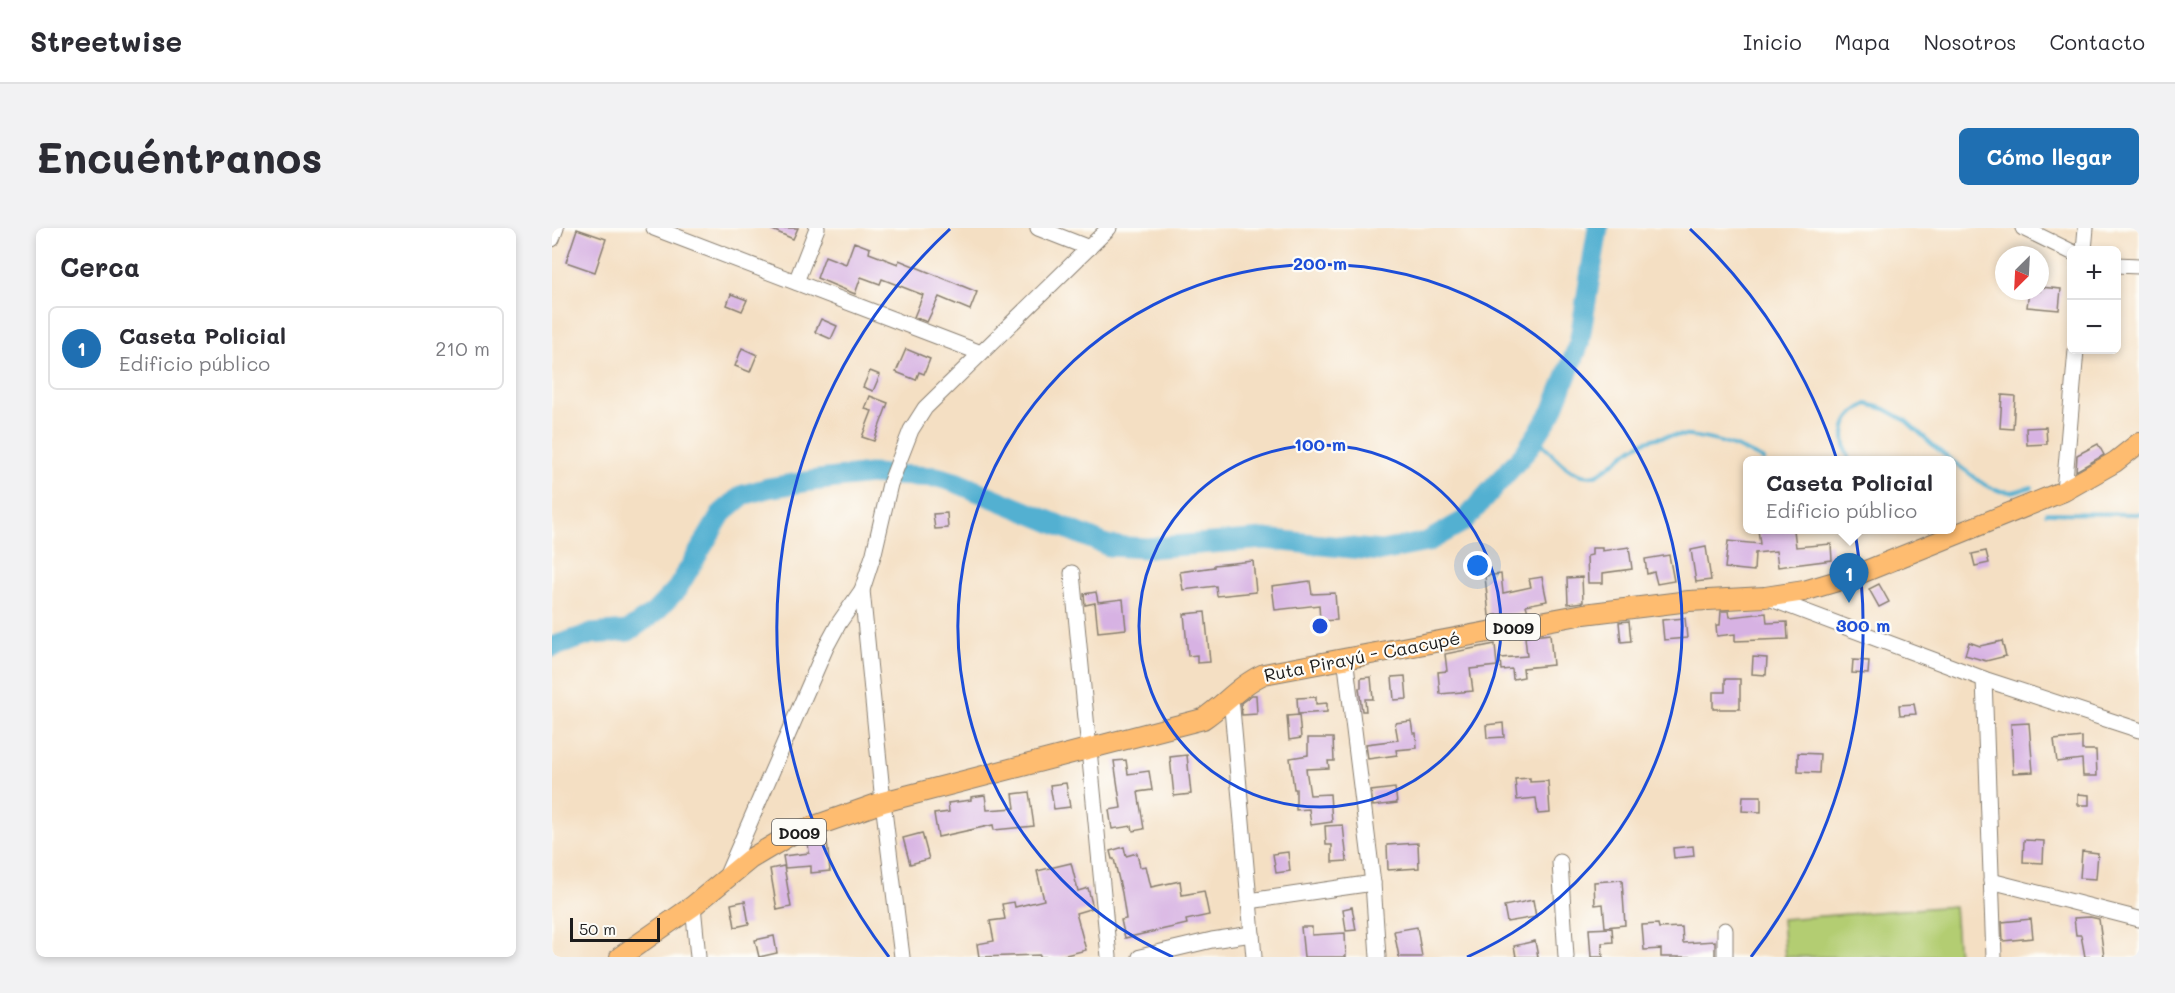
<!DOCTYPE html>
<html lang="es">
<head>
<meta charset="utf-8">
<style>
	:root { --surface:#fff; --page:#f2f2f3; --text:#2b2b33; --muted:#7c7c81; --line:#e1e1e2; --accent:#1f6fb2 }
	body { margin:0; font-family:Mali,sans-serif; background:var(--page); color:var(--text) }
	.controls { position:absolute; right:18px; top:18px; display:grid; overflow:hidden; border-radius:9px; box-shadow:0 3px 9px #0003 }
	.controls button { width:54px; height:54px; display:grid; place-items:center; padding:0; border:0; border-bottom:2px solid var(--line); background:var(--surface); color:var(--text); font:30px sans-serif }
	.compass { position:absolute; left:1443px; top:18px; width:54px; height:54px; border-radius:50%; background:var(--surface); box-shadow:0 3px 9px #0003; rotate:204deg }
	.scale { position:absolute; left:18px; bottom:15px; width:90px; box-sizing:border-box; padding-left:6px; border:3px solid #1c1c1c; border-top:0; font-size:16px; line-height:21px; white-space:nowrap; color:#1c1c1c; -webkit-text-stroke:4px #fdfcf7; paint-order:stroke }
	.you { position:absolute; left:926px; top:338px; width:21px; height:21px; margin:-15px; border:4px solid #fff; border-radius:50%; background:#1a73e8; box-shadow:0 0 0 9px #1a73e833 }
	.badge { display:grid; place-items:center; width:39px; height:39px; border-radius:50%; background:var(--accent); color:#fff; font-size:20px; font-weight:700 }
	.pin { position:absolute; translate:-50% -50px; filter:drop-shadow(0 2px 3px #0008) }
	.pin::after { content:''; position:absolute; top:32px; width:21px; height:18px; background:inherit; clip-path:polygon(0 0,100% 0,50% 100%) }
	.popup { position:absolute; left:1191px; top:228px; width:213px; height:78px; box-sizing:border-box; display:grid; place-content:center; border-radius:9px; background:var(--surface); filter:drop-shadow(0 2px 4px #0005); font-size:20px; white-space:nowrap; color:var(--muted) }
	.popup b { font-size:22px; color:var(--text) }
	.popup::after { content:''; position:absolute; left:50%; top:100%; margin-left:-12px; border:12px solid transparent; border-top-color:var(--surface) }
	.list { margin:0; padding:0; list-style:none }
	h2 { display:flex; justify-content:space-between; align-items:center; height:78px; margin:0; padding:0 24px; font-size:26px }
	h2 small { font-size:20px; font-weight:400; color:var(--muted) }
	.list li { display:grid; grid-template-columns:39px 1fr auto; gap:18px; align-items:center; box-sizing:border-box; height:84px; margin:0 12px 12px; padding:0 12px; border:2px solid var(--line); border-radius:9px }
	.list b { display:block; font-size:22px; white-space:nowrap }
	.list p { margin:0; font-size:20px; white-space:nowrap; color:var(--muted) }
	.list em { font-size:20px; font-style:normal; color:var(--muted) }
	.map { position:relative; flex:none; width:1587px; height:729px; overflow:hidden; border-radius:9px }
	header { display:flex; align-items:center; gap:36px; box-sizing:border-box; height:84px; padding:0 30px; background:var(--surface); border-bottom:2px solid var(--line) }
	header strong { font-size:28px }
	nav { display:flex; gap:33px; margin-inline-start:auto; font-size:21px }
	.intro { display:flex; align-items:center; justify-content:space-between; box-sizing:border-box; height:144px; padding:0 36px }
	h1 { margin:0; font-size:42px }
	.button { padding:15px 27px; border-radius:9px; background:var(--accent); color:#fff; font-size:21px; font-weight:700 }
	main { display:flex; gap:36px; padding:0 36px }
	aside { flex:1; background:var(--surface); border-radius:9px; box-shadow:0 3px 9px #0003 }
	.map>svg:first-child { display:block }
</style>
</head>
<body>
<header>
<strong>Streetwise</strong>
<nav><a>Inicio</a><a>Mapa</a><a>Nosotros</a><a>Contacto</a></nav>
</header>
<div class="intro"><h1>Encuéntranos</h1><a class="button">Cómo llegar</a></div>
<main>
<aside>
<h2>Cerca<small></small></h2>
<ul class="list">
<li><span class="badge">1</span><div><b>Caseta Policial</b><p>Edificio público</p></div><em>210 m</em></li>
</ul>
</aside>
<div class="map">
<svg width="1587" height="729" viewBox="0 0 1587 729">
	<rect width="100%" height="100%" fill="#fdfcf7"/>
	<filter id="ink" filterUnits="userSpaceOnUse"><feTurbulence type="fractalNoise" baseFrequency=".0167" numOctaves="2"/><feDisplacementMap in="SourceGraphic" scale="12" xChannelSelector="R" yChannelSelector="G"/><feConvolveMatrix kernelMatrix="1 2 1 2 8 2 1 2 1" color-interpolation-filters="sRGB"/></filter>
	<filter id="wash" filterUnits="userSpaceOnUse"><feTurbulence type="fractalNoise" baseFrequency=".008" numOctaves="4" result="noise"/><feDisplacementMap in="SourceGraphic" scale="24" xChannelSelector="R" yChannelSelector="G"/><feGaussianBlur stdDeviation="1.35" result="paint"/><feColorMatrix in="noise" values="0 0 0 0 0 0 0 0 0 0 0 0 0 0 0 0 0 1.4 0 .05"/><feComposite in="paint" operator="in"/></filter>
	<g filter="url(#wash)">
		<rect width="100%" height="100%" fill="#f4dfc3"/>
		<path fill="#b3cd72" stroke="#687447" stroke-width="1.5" d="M1402,678L1406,729H1233L1230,691Z"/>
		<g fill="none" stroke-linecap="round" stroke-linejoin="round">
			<g stroke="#53b0d1" stroke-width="4">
				<path d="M984,208C997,223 1020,253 1043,247C1052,245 1073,224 1084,218C1122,196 1177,213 1212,232"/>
				<path d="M1297,232C1288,206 1289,190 1315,176L1333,181L1353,192L1391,226L1433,257L1447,263L1461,264L1480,259"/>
				<path d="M1494,285L1587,286"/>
			</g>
			<path stroke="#53b0d1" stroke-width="21" d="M0,419L39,406L76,403L102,385L125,361L170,285L191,267L216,260L259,253L318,246L385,249L403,254L557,318L594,320L712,311L829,323L875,314L912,293L975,222L1000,184L1027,116L1046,0"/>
		</g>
		<g id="blocks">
			<g fill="#d7b2e3">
				<path d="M216,0H246L241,11Z"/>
				<path d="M25,1L54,11L43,44L14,34Z"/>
				<path d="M302,14L318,20L317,25L346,36L347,32L425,64L418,82L387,69L375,94L362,89L371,67L330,51L328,56L309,49L303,66L265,50L273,28L294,36Z"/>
				<path d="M1488,59L1509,61L1507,82L1475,79L1477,63H1488Z"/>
				<path d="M179,66L195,72L190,83L175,77Z"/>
				<path d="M269,91L285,98L279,111L263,104Z"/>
				<path d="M190,120L205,127L198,144L183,138Z"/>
				<path d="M354,121L378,131L372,146L367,144L364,152L344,144Z"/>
				<path d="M318,143L328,147L321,163L311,159Z"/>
				<path d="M1450,167L1463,168L1461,201L1448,200Z"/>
				<path d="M318,168L336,175L322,213L310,209L320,183L313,181Z"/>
				<path d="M1494,199L1495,216L1475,217L1474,200Z"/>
				<path d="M1546,216L1552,227L1524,243L1525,227Z"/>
				<path d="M395,285L396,300L383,301L381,286Z"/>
				<path d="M1206,302H1242L1244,319L1279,316L1280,332L1226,339L1224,323L1203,325L1202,343L1173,340L1176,313L1208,316Z"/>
				<path d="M1077,319L1080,341L1051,345V355H1036L1035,328L1040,327V320H1050V323Z"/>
				<path d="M1154,319L1159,352L1144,354L1139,322Z"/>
				<path d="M1434,323L1437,335L1423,338L1420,326Z"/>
				<path d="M1117,327L1122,353L1105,356L1102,344L1095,346L1093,331Z"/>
				<path d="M701,333L704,364L665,368L664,358L631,362L628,344L662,339V337Z"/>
				<path d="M949,346L951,365L979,359L977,351L990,349L995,373L974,377L976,384L937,388L933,348Z"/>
				<path d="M1030,349L1031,374L1016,376L1015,350Z"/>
				<path d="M758,353L760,366L783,365L785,392L768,393L767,377L723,382L720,358Z"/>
				<path d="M1327,356L1337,374L1327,379L1317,361Z"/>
				<path d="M544,364L546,374L571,371L574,401L546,404L543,375L533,377L532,366Z"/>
				<path d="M1169,383H1177L1178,389L1214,385L1215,395L1235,394L1236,411L1183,413V406L1165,408L1164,397H1168Z"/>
				<path d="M653,384L658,434L645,435V427L636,428L632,386Z"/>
				<path d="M1133,390L1135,410L1112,412L1110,392Z"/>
				<path d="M1077,393L1079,413L1069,414L1067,394Z"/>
				<path d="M998,406L1001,437L971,440L972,449L961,451L960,441L949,442L948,430L975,428L973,409Z"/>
				<path d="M1450,413L1454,428L1434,433L1413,427L1417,414L1428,418Z"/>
				<path d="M943,416L945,438L918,441L921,463L888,466L886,444L895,443L893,426Z"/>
				<path d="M1201,429L1215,430L1214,447L1200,446Z"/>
				<path d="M1301,432L1317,433L1316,446L1300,445Z"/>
				<path d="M853,448L855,471L842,472L840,449Z"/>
				<path d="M819,449L821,471H813L814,483H810L807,460H809V450Z"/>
				<path d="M1173,451H1188V481H1161V464H1173Z"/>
				<path d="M700,467H704L705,486L690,487L689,475Z"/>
				<path d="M764,469V476L775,475V484L746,486L745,470Z"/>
				<path d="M1362,476L1364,486L1348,487L1347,477Z"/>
				<path d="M747,487L749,510L737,512L735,488Z"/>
				<path d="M859,493L861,505H864L865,520L844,522L845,527L816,531L814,516L846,512L843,495Z"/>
				<path d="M951,495L952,509L935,510L934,497Z"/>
				<path d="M1477,495L1481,544L1461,545L1459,496Z"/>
				<path d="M1530,509V522H1544L1545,548H1531L1530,531L1505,534L1502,512Z"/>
				<path d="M756,510H781L782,533H776L777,540L754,541L758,567L778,566L780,594L759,597L757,581L744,582V561H742L738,530L756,527Z"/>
				<path d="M1246,525L1268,526L1267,545L1246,544Z"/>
				<path d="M635,527L639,566L622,568L618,529Z"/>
				<path d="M574,532L576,546L597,543L600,562L586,564L592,601L581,603L580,598L560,601L557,582L569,580L562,533Z"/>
				<path d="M978,550V554L996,553L998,585L986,586L984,570L965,572L963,551Z"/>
				<path d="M514,555L518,579L502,581L498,557Z"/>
				<path d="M843,560L845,575L821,578L819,563Z"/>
				<path d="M477,564L482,598L442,602L441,597L386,609L382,586L397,584L396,575L419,572V569L433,567L435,582L463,580L461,566Z"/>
				<path d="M1526,566L1537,567V577H1526Z"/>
				<path d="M1191,568H1209V584L1190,583Z"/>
				<path d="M791,597L795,633L780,634V617H774L773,598Z"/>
				<path d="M370,605L377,631L358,636L351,610Z"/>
				<path d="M1472,612L1492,613L1491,635L1471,634Z"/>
				<path d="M275,613L278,643L259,645V638L233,640L231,628L257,625L256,614Z"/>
				<path d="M866,615L867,640L836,642L835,617Z"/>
				<path d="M1141,618L1142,628L1122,630L1121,620Z"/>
				<path d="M572,619L574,628L585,625L588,639L594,638L599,659L628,653L630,667L652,663L657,687L634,692L635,696L573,710L569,692L574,691L570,665L562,631H560L558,623Z"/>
				<path d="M1530,623L1546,625L1544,651L1528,650Z"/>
				<path d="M736,624L738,643L724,645L721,626Z"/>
				<path d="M519,635L526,663L536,660L541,680L524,685L534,722L506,729H488V727L427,729L425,716L442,713L438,693L453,691L450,676L462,674L463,679L492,672L485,643Z"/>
				<path d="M232,638L239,679L225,682L218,641Z"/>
				<path d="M1070,652L1073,697L1053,699L1051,676L1043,677L1042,654Z"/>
				<path d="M981,672L984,689L955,694L952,678Z"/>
				<path d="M193,673L197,696L183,699L179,676Z"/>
				<path d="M800,679L804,702L794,703L791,681Z"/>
				<path d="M1538,689L1547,691L1552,729H1533L1529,707H1524L1522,690Z"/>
				<path d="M1479,691L1481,710L1451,713L1450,694Z"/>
				<path d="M1106,696L1107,700L1130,699L1131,715L1163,713V729H1109V721L1092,722L1090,697Z"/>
				<path d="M749,699H760V707L793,705L794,729H752Z"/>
				<path d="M865,699L870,729H847L842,703Z"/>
				<path d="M1060,700L1061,714L1050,715L1051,729H1039L1037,701Z"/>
				<path d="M222,708L225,725L207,729L203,712Z"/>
				<path d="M983,713L986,729H964L962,718Z"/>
			</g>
		</g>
	</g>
	<g filter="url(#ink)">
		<use href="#blocks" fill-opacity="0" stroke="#887e70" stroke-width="1.5"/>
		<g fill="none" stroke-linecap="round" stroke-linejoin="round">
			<g stroke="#887e70" stroke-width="17">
				<g id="minor">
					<path d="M102,0L429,125"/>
					<path d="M486,0L537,20"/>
					<path d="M1471,0L1520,24"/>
					<path d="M0,11L4,0"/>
					<path d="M1532,22L1534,0"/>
					<path d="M1564,37L1587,38"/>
					<path d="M244,54L265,0"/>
					<path d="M1512,263L1524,122"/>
					<path d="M520,345L557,729"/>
					<path d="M310,362L331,574L350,729"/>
					<path d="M1214,369L1432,451L1587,502"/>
					<path d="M793,429L821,655L826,729"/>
					<path d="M1432,451L1442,729"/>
					<path d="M679,469L702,729"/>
					<path d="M1008,634L1014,729"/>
					<path d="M174,649L274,419L287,395L310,362L322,325L338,256L359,202L373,180L557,0"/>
					<path d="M1439,653L1587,691"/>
					<path d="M697,673L821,655"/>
					<path d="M141,678L146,729"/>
					<path d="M1173,702V729"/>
					<path d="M588,729L660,712L700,706"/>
				</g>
			</g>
			<g stroke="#887e70" stroke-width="22">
				<path id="major" d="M68,729L141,678L198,631L240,606L331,574L651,491C672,477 689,456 712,446L1032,386L1137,373L1213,369L1252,363L1299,349L1512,263L1563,234L1587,215"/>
			</g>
			<use href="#minor" stroke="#fff" stroke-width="15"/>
			<use href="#major" stroke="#febc70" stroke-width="20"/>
		</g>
	</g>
	<g fill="none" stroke="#1d4ed8" stroke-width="3">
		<circle cx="768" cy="398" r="181"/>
		<path d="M621 729A362 362 0 1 1 915 729"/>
		<path d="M337 729A543 543 0 0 1 398 1M1138 1A543 543 0 0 1 1199 729"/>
	</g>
	<g text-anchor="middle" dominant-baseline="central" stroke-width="4.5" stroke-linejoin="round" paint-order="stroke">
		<g fill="#fdfcf7" stroke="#605f5e" stroke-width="1.5">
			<rect x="934" y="386" width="54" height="26" rx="4.5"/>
			<rect x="220" y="591" width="54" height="26" rx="4.5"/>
		</g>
		<g font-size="16" font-weight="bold" fill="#1c1c1c">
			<text x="961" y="399">D009</text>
			<text x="247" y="604">D009</text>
		</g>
		<g font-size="18" fill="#1c1c1c" stroke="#fdfcf7">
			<text transform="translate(810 428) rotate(-11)">Ruta Pirayú - Caacupé</text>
		</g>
	</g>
	<circle cx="768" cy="398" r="9" fill="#1d4ed8" stroke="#fdfcf7" stroke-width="3"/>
	<g font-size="18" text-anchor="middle" font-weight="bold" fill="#1d4ed8" stroke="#fdfcf7" stroke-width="4.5" stroke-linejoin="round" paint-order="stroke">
		<text x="768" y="42">200 m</text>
		<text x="768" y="223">100 m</text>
		<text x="1311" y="404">300 m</text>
	</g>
</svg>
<div class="controls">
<button>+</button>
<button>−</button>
</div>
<svg class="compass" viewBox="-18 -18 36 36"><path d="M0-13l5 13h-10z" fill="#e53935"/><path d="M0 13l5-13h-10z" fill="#7c7c81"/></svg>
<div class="scale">50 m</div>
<div class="you"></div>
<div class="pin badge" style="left:1297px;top:375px">1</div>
<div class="popup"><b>Caseta Policial</b>Edificio público</div>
</div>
</main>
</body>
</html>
